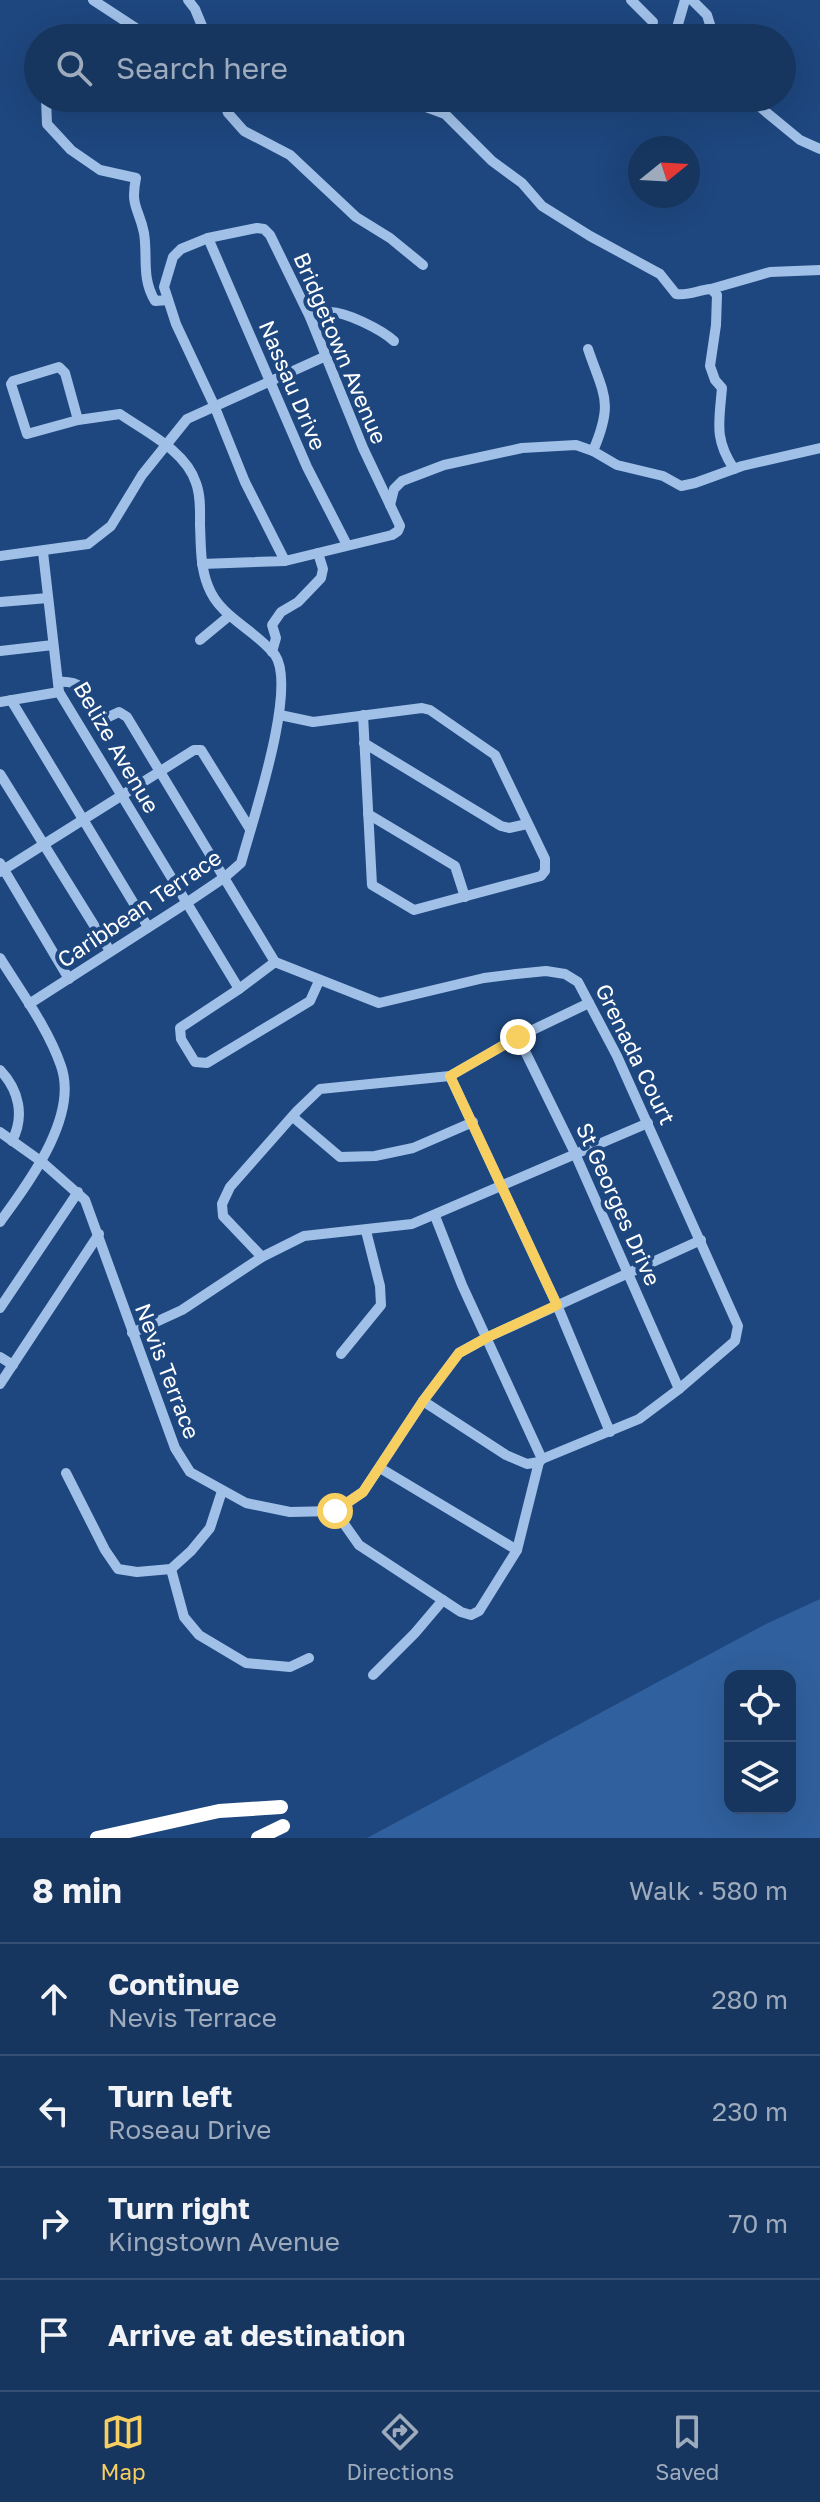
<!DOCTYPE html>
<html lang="en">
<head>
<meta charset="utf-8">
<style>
	:root { --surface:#16355f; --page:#234068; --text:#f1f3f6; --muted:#9eabbd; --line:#355074; --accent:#f7ce60 }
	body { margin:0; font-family:"Golos Text",sans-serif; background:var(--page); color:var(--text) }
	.controls { position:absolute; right:24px; bottom:24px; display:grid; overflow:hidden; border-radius:16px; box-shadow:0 8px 32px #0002 }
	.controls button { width:72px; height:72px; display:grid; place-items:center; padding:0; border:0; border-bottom:2px solid var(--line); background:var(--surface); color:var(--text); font:40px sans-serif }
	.compass { position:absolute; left:628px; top:136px; width:72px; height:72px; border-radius:50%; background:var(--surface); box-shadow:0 8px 32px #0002; rotate:72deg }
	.stop { position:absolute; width:24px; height:24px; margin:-18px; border:6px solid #f7ce60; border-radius:50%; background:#fff }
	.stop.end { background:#f7ce60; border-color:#fff; box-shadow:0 2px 8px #0008 }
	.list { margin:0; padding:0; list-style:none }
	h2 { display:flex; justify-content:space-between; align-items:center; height:104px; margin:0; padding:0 32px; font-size:34px }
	h2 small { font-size:26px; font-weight:400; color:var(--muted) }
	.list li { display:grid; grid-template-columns:52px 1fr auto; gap:24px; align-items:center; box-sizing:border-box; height:112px; padding:0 32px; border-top:2px solid var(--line) }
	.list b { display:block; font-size:30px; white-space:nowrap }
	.list p { margin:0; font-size:26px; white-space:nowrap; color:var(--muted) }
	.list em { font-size:26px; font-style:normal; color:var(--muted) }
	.icon { flex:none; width:44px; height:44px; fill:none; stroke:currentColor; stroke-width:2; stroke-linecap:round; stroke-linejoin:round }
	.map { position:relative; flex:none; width:820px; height:1838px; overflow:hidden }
	.search { position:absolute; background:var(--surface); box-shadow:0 8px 32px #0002; left:24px; right:24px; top:24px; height:88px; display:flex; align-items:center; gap:20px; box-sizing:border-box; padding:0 28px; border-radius:44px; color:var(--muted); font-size:30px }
	.sheet { height:552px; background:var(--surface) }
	nav { display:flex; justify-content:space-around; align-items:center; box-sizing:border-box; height:112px; border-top:2px solid var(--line); background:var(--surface); font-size:22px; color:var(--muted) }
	nav a { display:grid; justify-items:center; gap:4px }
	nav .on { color:var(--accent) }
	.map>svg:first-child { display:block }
</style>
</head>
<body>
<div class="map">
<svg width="820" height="1838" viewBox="0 0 820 1838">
	<rect width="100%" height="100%" fill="#1e477f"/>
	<path fill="#30609d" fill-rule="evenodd" d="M820,1599V1838H367L766,1624ZM730,1676H790V1808H730Z"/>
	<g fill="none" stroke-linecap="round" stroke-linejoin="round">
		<g stroke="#a1c0e8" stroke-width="10">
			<path d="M93,0L151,38"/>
			<path d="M188,0L195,9L207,38"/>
			<path d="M631,0L653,22"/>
			<path d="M692,0L707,15L712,31"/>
			<path d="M674,38L685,0"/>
			<path d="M46,98L47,124L71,150L100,170L136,178C130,207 139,208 144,233C148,258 141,277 155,301L168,300"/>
			<path d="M194,98L197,105"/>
			<path d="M223,98L228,113L244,131L290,155L356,217L390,238L423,265"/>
			<path d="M411,98L426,107L445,114L492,161L522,183L542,206L590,236L660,274L676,294C689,296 698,290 711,289L717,295L716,325L710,366L715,380L722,388C719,423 714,439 734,469"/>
			<path d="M760,107L800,140L820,149"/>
			<path d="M208,238L307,467L347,545"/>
			<path d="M711,289L770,272L820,270"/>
			<path d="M310,317C316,315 323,312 329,312C345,311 382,330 394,341"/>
			<path d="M588,349C604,396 614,402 593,451"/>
			<path d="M390,505L394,489L402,481L444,465L522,448L576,445L593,451L617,465L663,476L681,486L695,483L742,466L820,448"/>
			<path d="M43,552L59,692L239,989L180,1028L181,1039L195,1062L207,1063L310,1001L319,981"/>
			<path d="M0,556L88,544L111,526L142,475L187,419L326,356"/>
			<path d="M202,564L285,561L392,535L398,531L400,526L363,448L310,317L270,235L264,229L257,228L208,238L181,249L173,257L164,287L176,324L214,405L245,482L285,561"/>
			<path d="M0,602L48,598"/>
			<path d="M200,640L229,616"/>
			<path d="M0,651L53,645"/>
			<path d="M272,652L276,638L272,625L281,612L298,602L321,578L323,569L318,553"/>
			<path d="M58,682C89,680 85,697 100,721L119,712L127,717L275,962L379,1003L484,978L516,974L546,971L565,974L578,982L617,1056L738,1326L735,1341L679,1389L639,1419L542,1459"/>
			<path d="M11,700L148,927"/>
			<path d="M0,702L59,692"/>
			<path d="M280,715L313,722L422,708L430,710L495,755L545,859V871L541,876L414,910L372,885L363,715"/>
			<path d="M364,743L501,826L509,828L527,824"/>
			<path d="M0,774L110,951"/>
			<path d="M368,814L455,866L465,897"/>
			<path d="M0,863L69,979"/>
			<path d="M0,872L194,750H201L250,829"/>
			<path d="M0,958C21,992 48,1028 61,1066C79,1117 28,1183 0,1222"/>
			<path d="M239,989L275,962"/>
			<path d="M29,1004L188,902L225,877L241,863C252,822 298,688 275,655C255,629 220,618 208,586C200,566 201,545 200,525C200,511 201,496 196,483C186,451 146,432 120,414L78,420L27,434L11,384L13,381L59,367L65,373L78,420"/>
			<path d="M518,1037L573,1149L679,1389"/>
			<path d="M0,1070C19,1090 25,1116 12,1141"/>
			<path d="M450,1076L557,1305L610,1432"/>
			<path d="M293,1117L340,1157L375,1156L413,1148L473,1122"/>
			<path d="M0,1132L42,1162L85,1200L175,1448L190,1472L246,1503L290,1512L335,1511L363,1492L423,1401L459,1353L488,1337L701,1240"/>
			<path d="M435,1216L462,1285L542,1459L539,1462"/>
			<path d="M262,1257L223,1216L222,1204L230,1187L297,1111L320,1089L450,1076L518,1037L589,1003"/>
			<path d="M0,1308L78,1192"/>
			<path d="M132,1333L182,1310L262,1257L304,1236L412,1224L648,1123"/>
			<path d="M341,1354L381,1305L380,1286L366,1231"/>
			<path d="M0,1357L13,1365"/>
			<path d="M0,1384L99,1234"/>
			<path d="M380,1468L517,1550"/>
			<path d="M66,1473L105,1550L118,1569L137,1572L171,1569L191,1551L210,1528L222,1491"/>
			<path d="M335,1511L359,1545L461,1612L471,1615L479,1611L517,1550L539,1462L527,1464L506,1455L423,1401"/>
			<path d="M171,1569L184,1617L199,1635L246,1663L290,1667L309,1658"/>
			<path d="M373,1675L415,1633L443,1600"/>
		</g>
		<g stroke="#fff" stroke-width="14">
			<path d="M97,1838L219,1811L281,1807"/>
			<path d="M258,1838L283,1826"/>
		</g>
	</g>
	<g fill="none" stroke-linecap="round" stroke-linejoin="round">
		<path stroke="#f7ce60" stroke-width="10" d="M335,1511L363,1492L423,1401L459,1353L488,1337L557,1305L450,1076L518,1037"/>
	</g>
	<g text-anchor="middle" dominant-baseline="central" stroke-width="8" stroke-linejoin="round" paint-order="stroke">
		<g font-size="22" fill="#fff" stroke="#1e477f">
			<text transform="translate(341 348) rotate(67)">Bridgetown Avenue</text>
			<text transform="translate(293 385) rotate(67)">Nassau Drive</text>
			<text transform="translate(117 747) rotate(60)">Belize Avenue</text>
			<text transform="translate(139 908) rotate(-34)">Caribbean Terrace</text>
			<text transform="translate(636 1054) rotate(64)">Grenada Court</text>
			<text transform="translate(619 1204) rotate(66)">St Georges Drive</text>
			<text transform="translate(168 1371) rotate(69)">Nevis Terrace</text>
		</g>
	</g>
</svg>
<div class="controls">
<button><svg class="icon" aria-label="locate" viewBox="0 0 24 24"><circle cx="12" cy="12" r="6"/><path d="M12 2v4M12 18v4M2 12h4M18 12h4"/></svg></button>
<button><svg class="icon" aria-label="layers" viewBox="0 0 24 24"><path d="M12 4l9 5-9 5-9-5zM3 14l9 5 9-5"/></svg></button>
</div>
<svg class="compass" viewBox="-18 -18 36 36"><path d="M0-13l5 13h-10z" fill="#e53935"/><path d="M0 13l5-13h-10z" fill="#9eabbd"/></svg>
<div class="stop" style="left:335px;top:1511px"></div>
<div class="stop end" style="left:518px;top:1037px"></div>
<div class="search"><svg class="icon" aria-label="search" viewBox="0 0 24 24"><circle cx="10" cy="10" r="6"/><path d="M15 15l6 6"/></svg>Search here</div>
</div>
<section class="sheet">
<h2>8 min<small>Walk · 580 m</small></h2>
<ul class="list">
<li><svg class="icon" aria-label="ahead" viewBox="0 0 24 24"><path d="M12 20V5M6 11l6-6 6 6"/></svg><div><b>Continue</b><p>Nevis Terrace</p></div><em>280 m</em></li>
<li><svg class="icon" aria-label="left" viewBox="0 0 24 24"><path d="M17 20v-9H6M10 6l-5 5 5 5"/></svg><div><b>Turn left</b><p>Roseau Drive</p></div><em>230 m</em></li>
<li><svg class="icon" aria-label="right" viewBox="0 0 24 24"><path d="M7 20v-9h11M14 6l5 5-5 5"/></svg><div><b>Turn right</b><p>Kingstown Avenue</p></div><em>70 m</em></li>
<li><svg class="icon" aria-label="arrive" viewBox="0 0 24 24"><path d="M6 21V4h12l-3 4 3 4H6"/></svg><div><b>Arrive at destination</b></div></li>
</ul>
</section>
<nav>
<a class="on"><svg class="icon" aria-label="map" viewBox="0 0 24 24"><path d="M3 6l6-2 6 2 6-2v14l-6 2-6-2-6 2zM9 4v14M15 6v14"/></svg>Map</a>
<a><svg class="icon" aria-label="directions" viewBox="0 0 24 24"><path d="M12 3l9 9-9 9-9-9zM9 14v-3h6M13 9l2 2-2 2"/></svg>Directions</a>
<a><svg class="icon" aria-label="saved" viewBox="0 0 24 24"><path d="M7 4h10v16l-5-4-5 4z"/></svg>Saved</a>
</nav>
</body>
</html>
